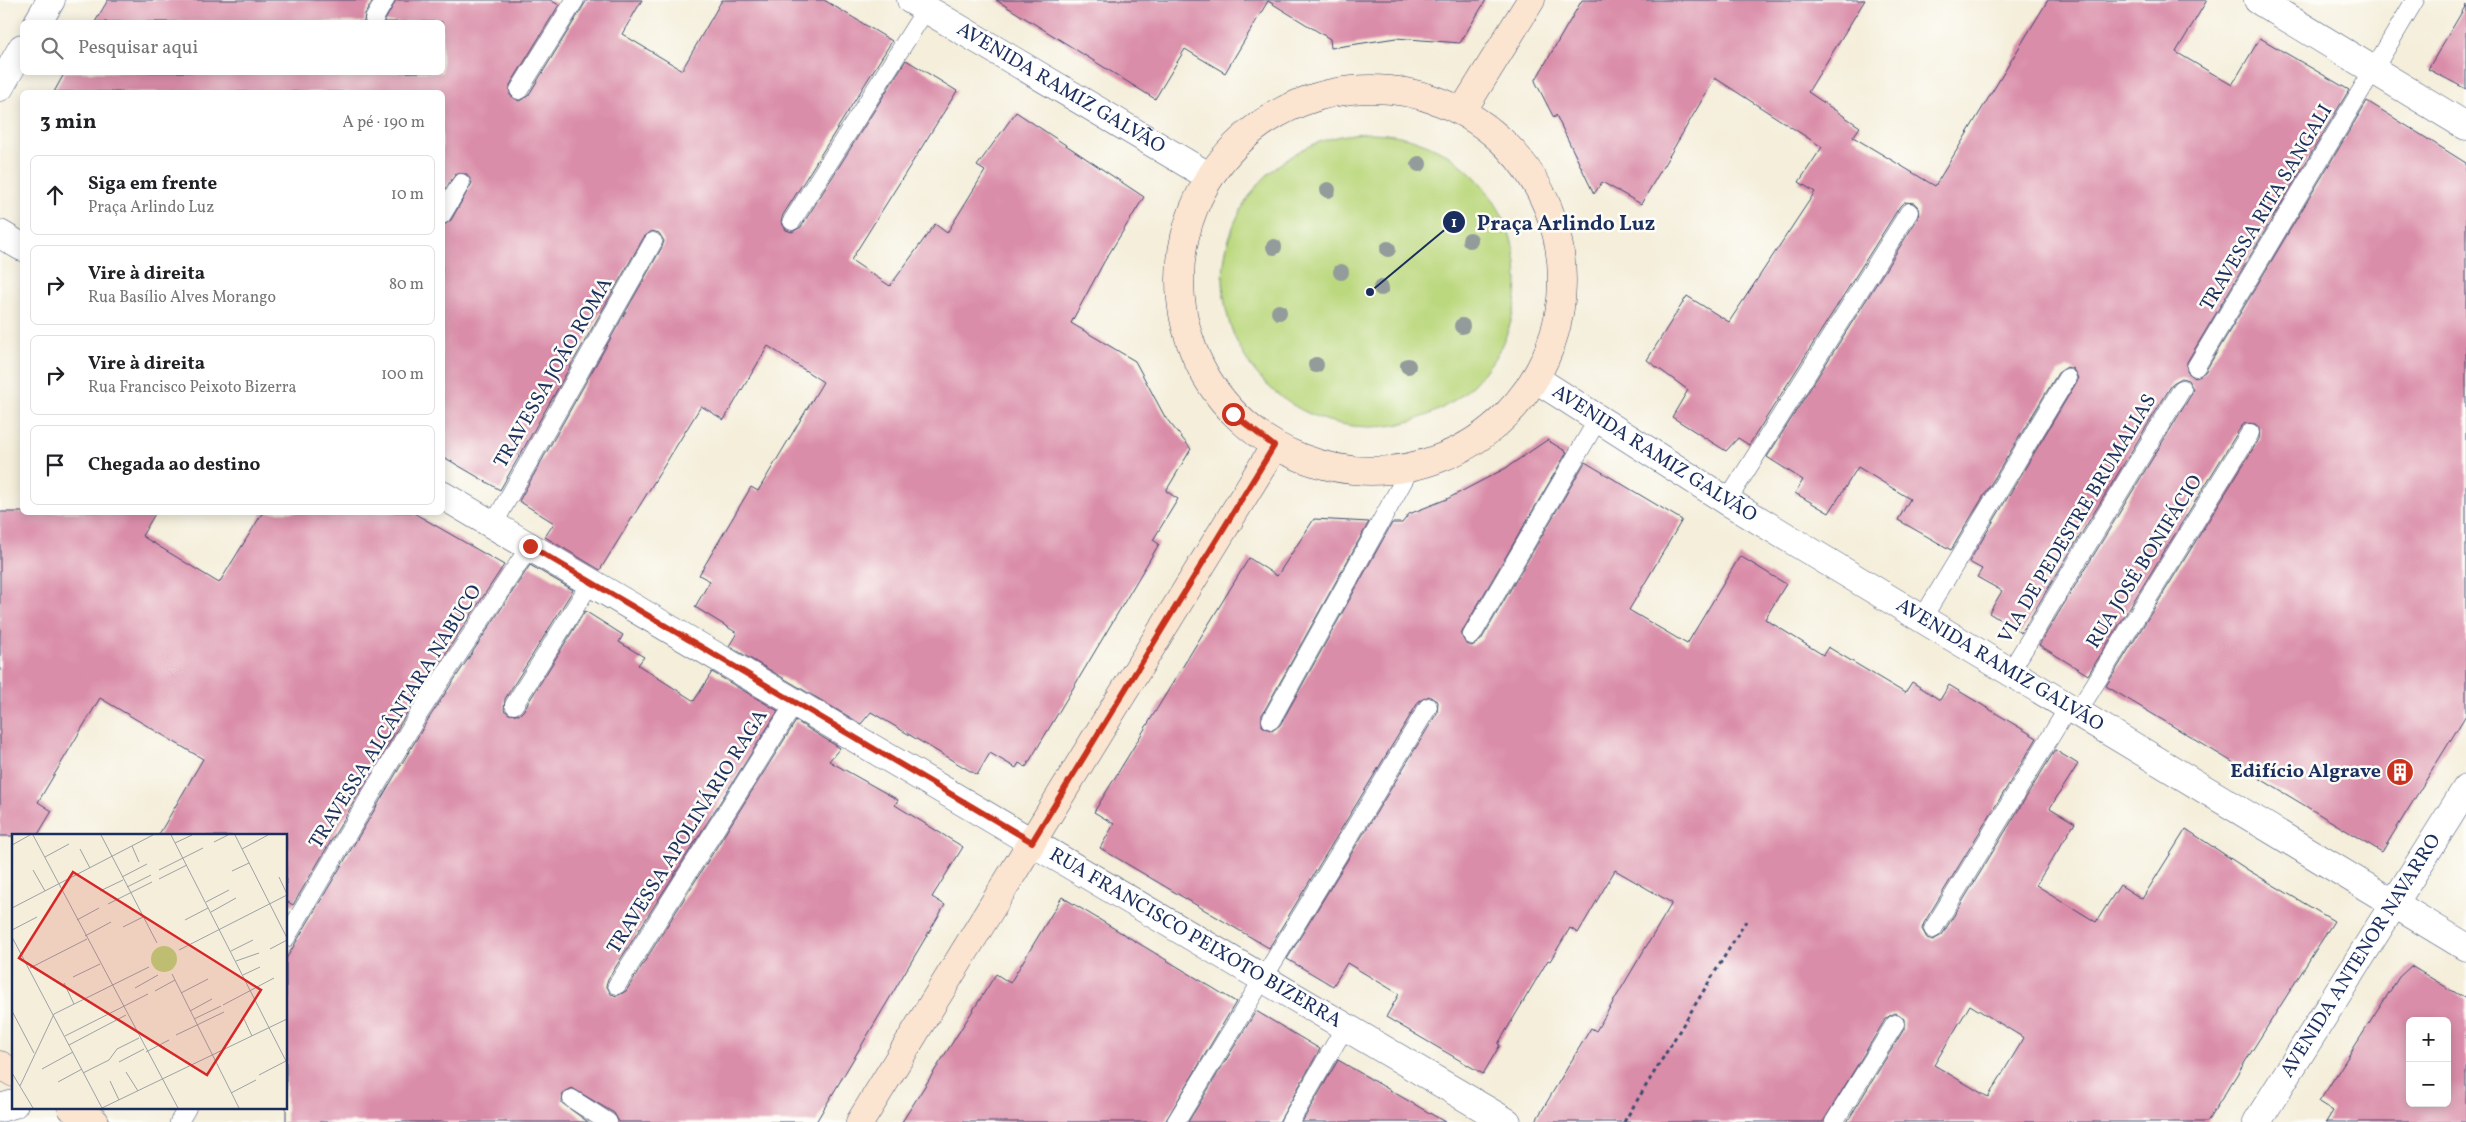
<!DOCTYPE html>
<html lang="pt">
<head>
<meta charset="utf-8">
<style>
	:root { --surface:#fff; --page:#f2f2f2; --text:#202124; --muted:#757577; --line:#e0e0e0 }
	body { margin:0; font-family:Vollkorn,serif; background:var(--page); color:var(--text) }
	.controls { position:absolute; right:15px; bottom:15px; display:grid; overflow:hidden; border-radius:8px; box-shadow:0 2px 12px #0003 }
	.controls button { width:45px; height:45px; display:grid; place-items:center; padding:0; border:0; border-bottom:1px solid var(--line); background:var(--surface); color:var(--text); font:25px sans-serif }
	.stop { position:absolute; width:15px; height:15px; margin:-11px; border:4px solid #c8321e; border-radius:50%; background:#fff }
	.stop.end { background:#c8321e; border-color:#fff; box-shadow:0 1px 5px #0008 }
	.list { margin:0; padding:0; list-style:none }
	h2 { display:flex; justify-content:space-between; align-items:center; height:65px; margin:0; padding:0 20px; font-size:21px }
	h2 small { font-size:16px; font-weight:400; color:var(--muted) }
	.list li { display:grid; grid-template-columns:32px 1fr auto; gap:15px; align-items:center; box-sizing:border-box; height:80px; margin:0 10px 10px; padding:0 10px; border:1px solid var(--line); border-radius:8px }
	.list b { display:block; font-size:19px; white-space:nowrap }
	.list p { margin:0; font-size:16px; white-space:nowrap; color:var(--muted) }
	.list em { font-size:16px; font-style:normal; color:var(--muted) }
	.icon { flex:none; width:28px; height:28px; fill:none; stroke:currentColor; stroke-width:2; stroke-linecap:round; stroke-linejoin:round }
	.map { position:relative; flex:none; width:2466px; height:1122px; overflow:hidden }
	.search { position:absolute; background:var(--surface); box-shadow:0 2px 12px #0003; left:20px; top:20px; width:425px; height:55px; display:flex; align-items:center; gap:12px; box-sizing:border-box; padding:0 18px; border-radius:8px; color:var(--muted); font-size:19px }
	.panel { position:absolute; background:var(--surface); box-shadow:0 2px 12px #0003; left:20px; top:90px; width:425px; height:425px; border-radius:8px }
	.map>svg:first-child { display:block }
</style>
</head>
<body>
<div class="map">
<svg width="2466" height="1122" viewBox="0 0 2466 1122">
	<rect width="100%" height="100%" fill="#fdfcf7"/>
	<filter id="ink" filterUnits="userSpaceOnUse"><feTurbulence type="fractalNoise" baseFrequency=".02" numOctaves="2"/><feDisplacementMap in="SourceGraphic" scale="10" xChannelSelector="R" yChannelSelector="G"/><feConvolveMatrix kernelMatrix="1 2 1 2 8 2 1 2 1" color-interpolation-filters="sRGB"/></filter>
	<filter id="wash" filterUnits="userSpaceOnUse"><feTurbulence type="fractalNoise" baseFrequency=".0096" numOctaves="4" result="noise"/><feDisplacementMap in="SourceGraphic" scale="20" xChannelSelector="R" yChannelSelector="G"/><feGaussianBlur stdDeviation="1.12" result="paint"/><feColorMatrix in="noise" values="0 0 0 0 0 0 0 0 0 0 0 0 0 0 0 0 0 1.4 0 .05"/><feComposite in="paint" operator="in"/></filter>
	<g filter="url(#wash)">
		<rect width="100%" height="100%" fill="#f4eeda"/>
		<circle fill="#bbd87e" stroke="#6b846e" cx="1370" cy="280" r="147"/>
		<g id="blocks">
			<g fill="#da8da9" fill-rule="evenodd">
				<path d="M108,0H373L365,14L364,22H95Z"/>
				<path d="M396,0H550L559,5L510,85V95L519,101L528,96L587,0H642L622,34L682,70L722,0H824L892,41L783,215L781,221L786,230L792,232L801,227L906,60L957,91L851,260L890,286L935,224L947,233L985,171L977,166L1016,112L1144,197L1104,262L1071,323L1135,361L1165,417L1191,449L1166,491L1178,499L1153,540L1159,544L1026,767L1019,763L1016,768L990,753L977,775L871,712L861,724L729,646L737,633L695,607L710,581L699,575L751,487L758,491L823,382L768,346L724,420L701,406L600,570L545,537L554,523L519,501L662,247L664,241L659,233L652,231L644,237L500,490L442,456V226L451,220L472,183L467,174H456L442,193V92H54L65,72H442V22H384Z"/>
				<path d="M996,0H1486L1460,43L1396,38L1331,48L1330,39L1268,1L1225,73L1185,49L1155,99Z"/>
				<path d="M1582,0H1865L1808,92L1860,127L1853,137L1935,186L2048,0H2207L2176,52L2232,85L2260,38L2349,90L2187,362V372L2195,378L2205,372L2367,101L2466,163V715L2382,852L2106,686L2259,439L2260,428L2255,424L2245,423L2241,427L2088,675L2039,645L2191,395L2193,389L2188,380L2182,378L2173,383L2021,633L1989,613L2002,591L1977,577L1982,569L1969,562L2076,383L2078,378L2073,369L2067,367L2058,373L1951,550L1898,520L1910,499L1858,467L1829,513L1795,493L1803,480L1767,457L1918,218L1919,208L1914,203L1904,202L1900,206L1749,445L1738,438L1726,451L1672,417L1688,390L1647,360L1687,296L1729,322L1815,192L1799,182L1822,147L1715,78L1641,204L1602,182L1594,194L1556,115L1554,118L1535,81Z"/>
				<path d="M2466,5V89L2428,69Z"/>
				<path d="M1547,440L1567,452L1463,630L1461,635L1466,644L1472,646L1481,640L1585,462L1682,520L1629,610L1687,644L1740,556L1786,584L1765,619L1823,655L1828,647L1905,693L1912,682L1940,700L1949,685L2037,738L1924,923L1922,929L1927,938L1933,940L1942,935L2055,750L2078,764L2050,808L2075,823L2036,885L2096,922L2120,885L2142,899L2186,829L2248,870L2334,921L2207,1122H1847L1904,1029V1019L1895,1013L1886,1018L1823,1122H1535L1591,1028L1596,1031L1672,903L1615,870L1578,933L1570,928L1550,961L1548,960L1498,1044L1500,1045L1483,1074L1386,1017L1399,994L1347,963L1333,986L1287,959L1437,713L1438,702L1429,696L1419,701L1269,948L1100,848L1114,824L1094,812L1249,558L1277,576L1314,519L1369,522L1262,715V726L1272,731L1280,725L1392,523H1402L1409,514L1447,499L1506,468ZM1970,1005L2024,1038L1988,1097L1934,1065Z"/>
				<path d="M0,512H156L142,536L219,583L263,512H412L504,565L411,706L293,905L286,901V836H158L203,759L100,698L38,802L52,811L37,836H0Z"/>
				<path d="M530,565L573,590L505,699L504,710L509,714L519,715L523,711L585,611L623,635L619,642L644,657L638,665L694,701L712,672L778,711L608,979L606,985L611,994L617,996L626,991L796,721L840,748L829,761L898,800L895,805L963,847L932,897L945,905L816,1122H619L614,1113L572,1088L563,1093L562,1103L588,1122H286V959L429,718Z"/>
				<path d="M1062,897L1236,1002L1165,1122H902L996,974L1010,983Z"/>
				<path d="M2411,966L2466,999V1122H2326L2333,1111L2319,1102L2399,977ZM2410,1021H2447V1103H2410Z"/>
				<path d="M1256,1011L1320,1049L1279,1122H1188Z"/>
				<path d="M1338,1060L1445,1122H1302Z"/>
			</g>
		</g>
	</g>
	<g filter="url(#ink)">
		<use href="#blocks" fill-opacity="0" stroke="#3c4c71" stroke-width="1"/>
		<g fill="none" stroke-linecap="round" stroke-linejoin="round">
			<g stroke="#3c4c71" stroke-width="19">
				<g id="lane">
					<path d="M374,19L385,0"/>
					<path d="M519,90L575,0"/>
					<path d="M442,215L461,183"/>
					<path d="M792,221L926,9"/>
					<path d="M2196,367L2415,0"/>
					<path d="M1727,501L1909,212"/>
					<path d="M493,525L653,242"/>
					<path d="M1922,619L2067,378"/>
					<path d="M1472,635L1598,419"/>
					<path d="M2010,672L2182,389"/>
					<path d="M514,705L591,582"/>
					<path d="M2077,713L2250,433"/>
					<path d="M1271,720L1410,469"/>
					<path d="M1933,929L2068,708"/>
					<path d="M286,938L420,712L530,546"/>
					<path d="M617,985L795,703"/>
					<path d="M572,1099L608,1122"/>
					<path d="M179,1122L187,1108"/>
					<path d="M1176,1122L1428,707"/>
					<path d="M1290,1122L1345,1027"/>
					<path d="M1834,1122L1895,1024"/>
				</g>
			</g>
			<g stroke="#3c4c71" stroke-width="29">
				<g id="street">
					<path id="s1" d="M911,0L1210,177"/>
					<path d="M2258,0L2466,126"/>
					<path d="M38,22L51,0"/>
					<path d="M0,87L22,48"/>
					<path d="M0,234L22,247"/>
					<path id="s2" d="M1536,379L1727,501L2466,947"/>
					<path id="s3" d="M442,495L1507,1122"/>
					<path d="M0,1108L14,1104"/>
					<path id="s4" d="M2257,1122L2466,789"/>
				</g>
			</g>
			<g stroke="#3c4c71" stroke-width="29">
				<g id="secondary">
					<circle cx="1371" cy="280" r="191"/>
					<path d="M1463,110L1531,0"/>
					<path d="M0,1065L14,1073"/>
					<path d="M72,1108L95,1122"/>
					<path d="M860,1122L1274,447"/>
				</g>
			</g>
			<path stroke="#3c4c71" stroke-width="3" stroke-dasharray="4 4" stroke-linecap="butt" d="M1624,1122L1746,921"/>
			<use href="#lane" stroke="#fff" stroke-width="18"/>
			<use href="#street" stroke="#fff" stroke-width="28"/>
			<use href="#secondary" stroke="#fce5d0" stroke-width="28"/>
		</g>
		<g fill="#939c9a">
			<circle cx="1419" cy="164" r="8"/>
			<circle cx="1328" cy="190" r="8"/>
			<circle cx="1470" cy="240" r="8"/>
			<circle cx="1274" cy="247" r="8"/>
			<circle cx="1388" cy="249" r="8"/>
			<circle cx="1341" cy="272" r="8"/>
			<circle cx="1381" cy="288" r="8"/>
			<circle cx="1279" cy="312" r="8"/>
			<circle cx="1462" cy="326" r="8"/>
			<circle cx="1316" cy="365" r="8"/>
			<circle cx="1408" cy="366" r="8"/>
		</g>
	</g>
	<g fill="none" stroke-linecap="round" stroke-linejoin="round" filter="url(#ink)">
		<path stroke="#c8321e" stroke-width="6" d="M530,546L1032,842L1274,446L1233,414"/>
	</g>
	<defs>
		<g id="building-disc" transform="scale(1.4375)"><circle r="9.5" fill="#c8321e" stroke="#fdfcf7"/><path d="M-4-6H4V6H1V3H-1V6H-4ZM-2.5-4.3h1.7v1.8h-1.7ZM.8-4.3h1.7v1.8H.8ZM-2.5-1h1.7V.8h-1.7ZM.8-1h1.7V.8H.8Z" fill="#fff"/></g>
	</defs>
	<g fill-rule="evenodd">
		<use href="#building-disc" x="2400" y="772"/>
	</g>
	<g text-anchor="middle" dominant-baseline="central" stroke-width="5" stroke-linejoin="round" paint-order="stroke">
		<g font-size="20" fill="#1b2f5e" stroke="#fdfcf7">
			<text stroke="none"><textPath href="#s1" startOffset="174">AVENIDA RAMIZ GALVÃO</textPath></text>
			<text transform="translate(2267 208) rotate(-59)">TRAVESSA RITA SANGALI</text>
			<text transform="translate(554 373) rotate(-60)">TRAVESSA JOÃO ROMA</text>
			<text stroke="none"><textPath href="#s2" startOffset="140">AVENIDA RAMIZ GALVÃO</textPath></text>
			<text transform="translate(2078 519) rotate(-59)">VIA DE PEDESTRE BRUMALIAS</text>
			<text transform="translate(2145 562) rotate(-58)">RUA JOSÉ BONIFÁCIO</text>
			<text stroke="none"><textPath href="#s2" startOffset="545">AVENIDA RAMIZ GALVÃO</textPath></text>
			<text transform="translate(396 717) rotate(-58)">TRAVESSA ALCÂNTARA NABUCO</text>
			<text transform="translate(688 832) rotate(-58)">TRAVESSA APOLINÁRIO RAGA</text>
			<text stroke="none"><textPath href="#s3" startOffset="874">RUA FRANCISCO PEIXOTO BIZERRA</textPath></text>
			<text stroke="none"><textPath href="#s4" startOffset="196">AVENIDA ANTENOR NAVARRO</textPath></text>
		</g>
		<g font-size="20" font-weight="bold" fill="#1b2f5e" stroke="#fdfcf7" text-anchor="end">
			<text x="2381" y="772">Edifício Algrave</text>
		</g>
	</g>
	<g transform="translate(12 834)">
		<rect width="275" height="275" fill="#f4eeda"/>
		<path d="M139 125a13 13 0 1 1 26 0a13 13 0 1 1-26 0Z" fill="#bbd87e"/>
		<path fill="none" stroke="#9da2a8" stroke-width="1" d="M21,1L166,274M89,1L145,109M159,1L275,229M223,1L275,104M202,8L216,1M163,9L180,1M0,11L18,1M120,12L127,28M68,15L78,34M230,15L256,1M33,23L57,10M21,36L33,57M147,36L191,14M220,37L237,29M110,43L135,30M267,43L275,60M147,45L175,31M115,53L139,41M88,57L111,46M194,68L217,56M96,70L140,48M0,74L141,1M199,78L224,64M65,86L87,74M173,86L196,74M111,93L131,83M0,96L25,83M73,102L99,88M0,103L90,274M258,115L275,106M167,116L275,61M219,117L241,106M224,127L247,119M18,134L75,105M160,140L227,274M231,141L248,133M61,143L88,130M52,149L62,170M123,154L146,141M143,157L163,146M169,159L196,145M211,171L262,144M0,177L22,219M178,177L200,165M182,185L209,172M232,185L240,202M185,191L212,178M164,201L185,191M53,202L136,160M57,211L114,181M134,218L157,206M107,228L132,215M30,235L61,218M114,238L126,257M0,239L21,274M71,239L97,226L105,215L127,204M247,241L274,227M98,247L107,266M46,248L70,235M8,252L42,180L137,133M219,259L244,246M90,274L275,185"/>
		<path fill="#d62828" fill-opacity="0.15" stroke="#d62828" stroke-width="2.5" d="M61,38L249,156L195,241L7,124Z"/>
		<rect width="275" height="275" fill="none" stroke="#1b2f5e" stroke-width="2.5"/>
	</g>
	<path fill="none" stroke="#1b2f5e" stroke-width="2" d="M1370 292L1454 222"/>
	<g fill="#1b2f5e" stroke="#fdfcf7" stroke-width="2">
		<circle cx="1370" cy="292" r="5"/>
		<circle cx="1454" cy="222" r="12"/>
	</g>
	<g font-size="15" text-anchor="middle" font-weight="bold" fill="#fff">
		<text x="1454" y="227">1</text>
	</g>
	<g font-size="21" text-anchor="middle" font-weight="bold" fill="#1b2f5e" stroke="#fdfcf7" stroke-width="5" stroke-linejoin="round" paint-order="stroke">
		<text x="1566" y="230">Praça Arlindo Luz</text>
	</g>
</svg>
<div class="controls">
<button>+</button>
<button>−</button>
</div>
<div class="stop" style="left:1233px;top:414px"></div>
<div class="stop end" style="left:530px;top:546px"></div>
<div class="search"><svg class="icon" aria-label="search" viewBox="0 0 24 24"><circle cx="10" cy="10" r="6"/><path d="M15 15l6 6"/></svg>Pesquisar aqui</div>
<section class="panel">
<h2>3 min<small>A pé · 190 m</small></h2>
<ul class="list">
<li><svg class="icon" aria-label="ahead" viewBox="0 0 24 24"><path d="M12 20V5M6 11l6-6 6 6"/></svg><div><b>Siga em frente</b><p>Praça Arlindo Luz</p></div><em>10 m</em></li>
<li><svg class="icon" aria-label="right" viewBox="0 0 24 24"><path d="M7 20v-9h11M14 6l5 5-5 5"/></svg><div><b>Vire à direita</b><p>Rua Basílio Alves Morango</p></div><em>80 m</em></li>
<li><svg class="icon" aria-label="right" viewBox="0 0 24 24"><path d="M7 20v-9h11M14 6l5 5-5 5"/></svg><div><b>Vire à direita</b><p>Rua Francisco Peixoto Bizerra</p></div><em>100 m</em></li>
<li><svg class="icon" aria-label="arrive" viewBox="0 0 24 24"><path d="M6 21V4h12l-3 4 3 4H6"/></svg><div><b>Chegada ao destino</b></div></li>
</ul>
</section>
</div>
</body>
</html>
